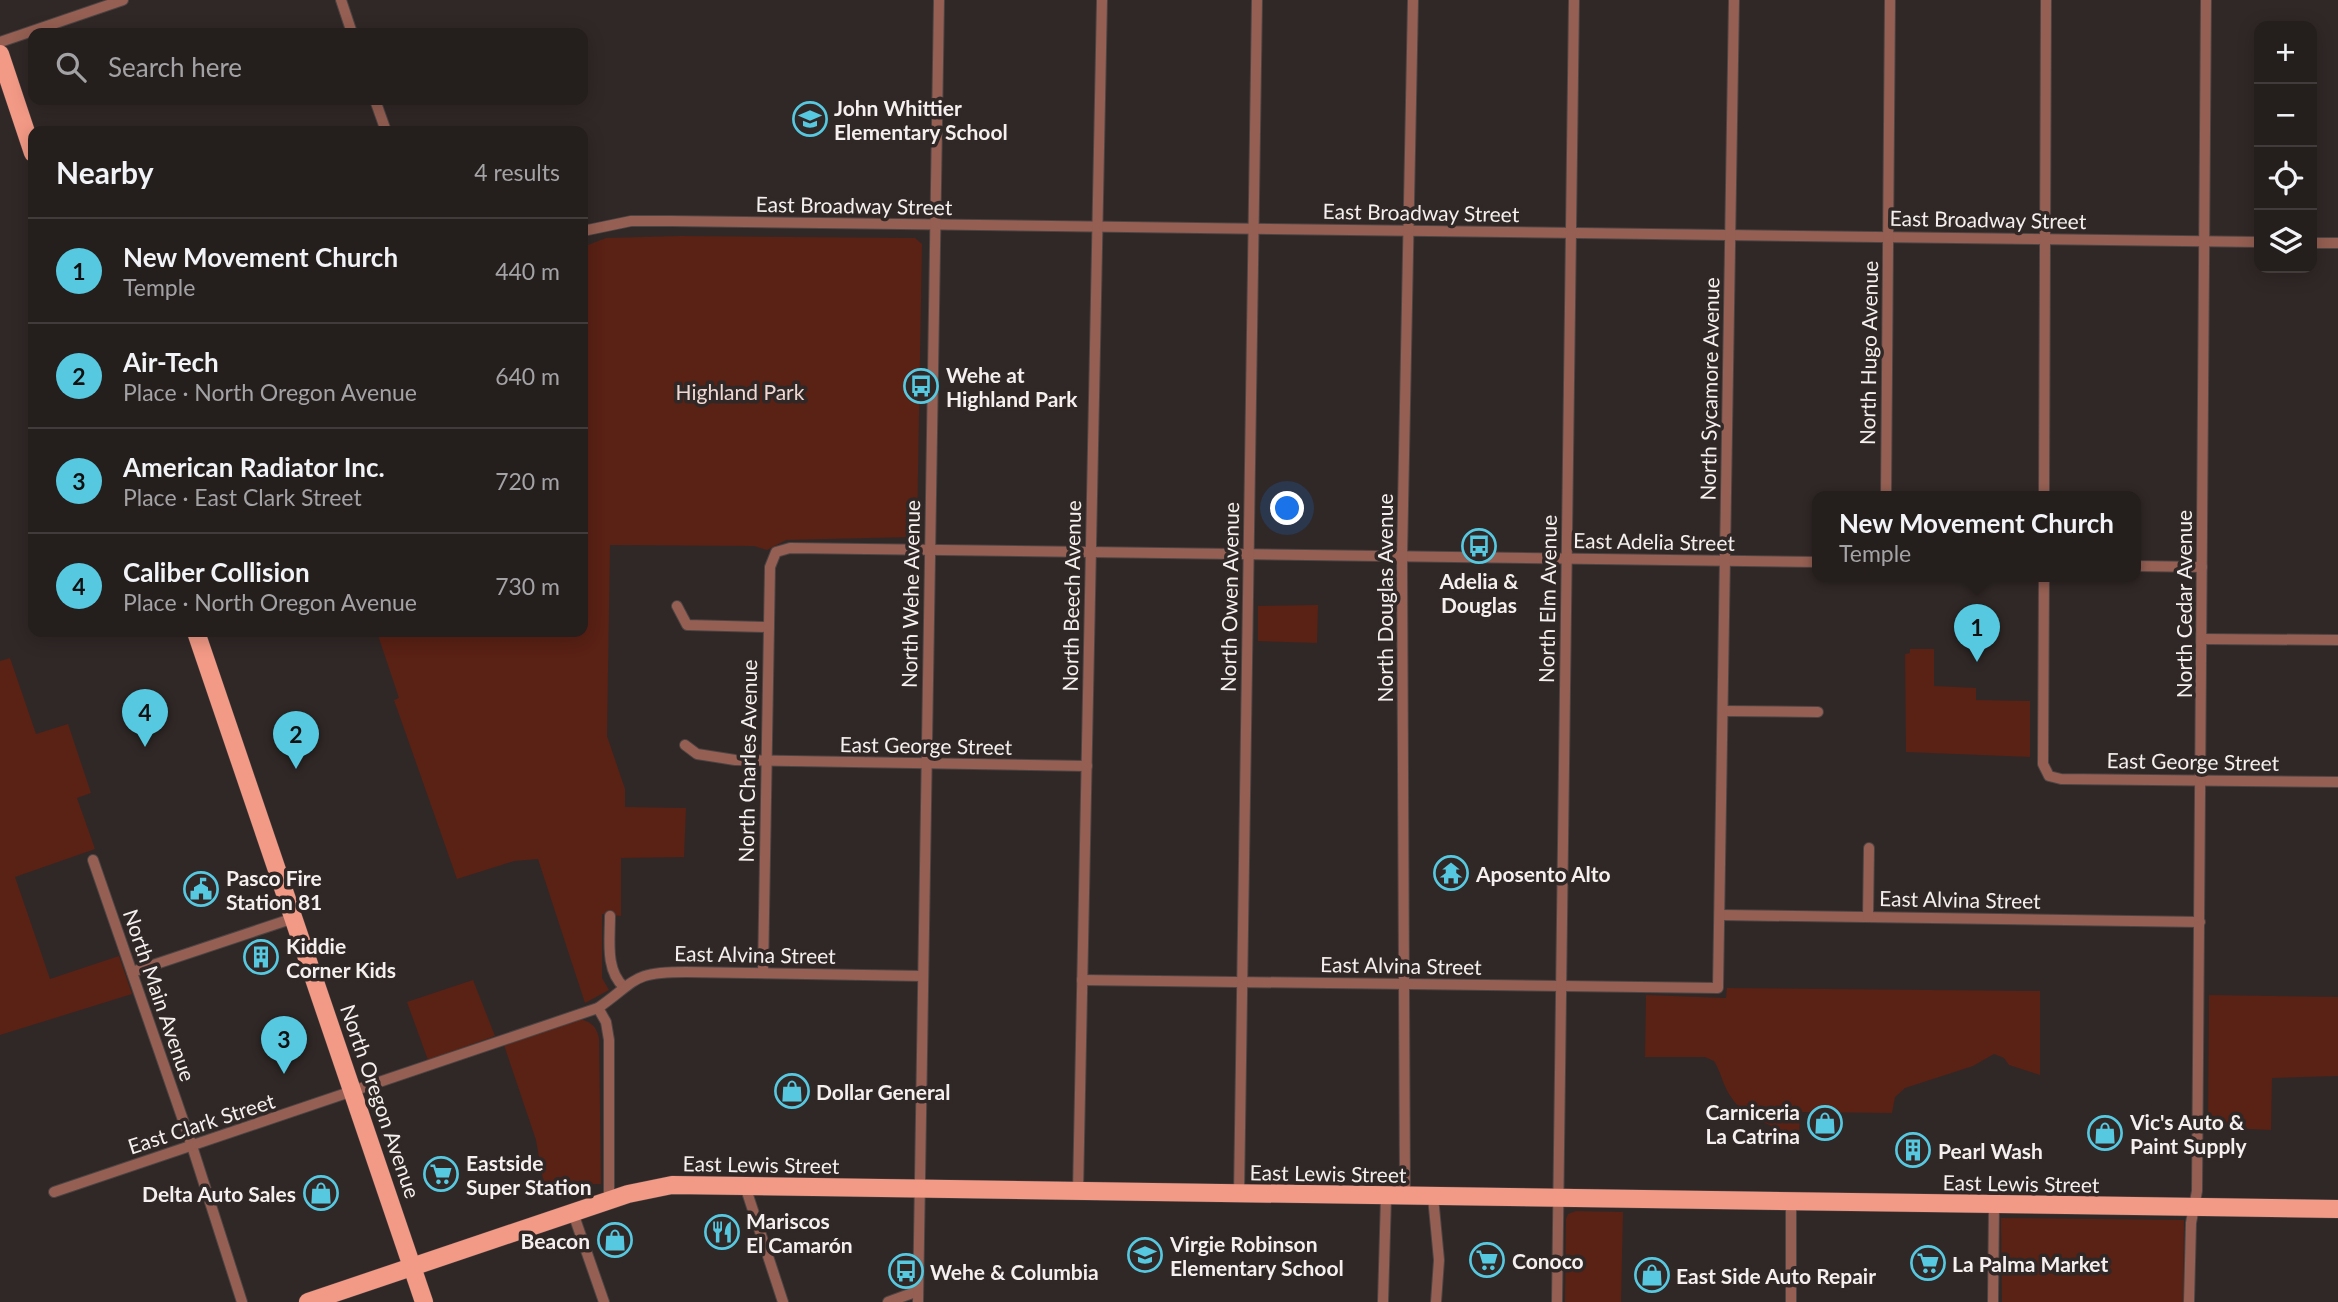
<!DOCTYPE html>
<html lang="en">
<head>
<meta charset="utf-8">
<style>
	:root { --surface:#241e1d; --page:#2c2726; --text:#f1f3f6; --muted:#a3a2a4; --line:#413c3b; --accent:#56c9e1 }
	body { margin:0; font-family:Lato,sans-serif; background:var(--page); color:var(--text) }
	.controls { position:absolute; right:21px; top:21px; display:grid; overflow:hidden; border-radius:14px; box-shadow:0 4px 18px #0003 }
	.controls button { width:63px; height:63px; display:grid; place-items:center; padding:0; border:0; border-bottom:2px solid var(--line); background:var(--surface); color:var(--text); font:35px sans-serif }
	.you { position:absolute; left:1288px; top:509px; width:24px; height:24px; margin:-18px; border:5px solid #fff; border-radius:50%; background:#1a73e8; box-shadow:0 0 0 10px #1a73e833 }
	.badge { display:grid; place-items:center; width:46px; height:46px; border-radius:50%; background:var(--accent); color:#111; font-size:23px; font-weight:700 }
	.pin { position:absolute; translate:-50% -58px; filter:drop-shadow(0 2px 4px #0008) }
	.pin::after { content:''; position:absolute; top:37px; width:24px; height:21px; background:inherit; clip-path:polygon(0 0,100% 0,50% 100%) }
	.popup { position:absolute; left:1812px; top:491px; width:329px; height:91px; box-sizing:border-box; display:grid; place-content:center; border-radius:14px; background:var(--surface); filter:drop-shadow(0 2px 5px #0005); font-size:23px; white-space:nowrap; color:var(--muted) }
	.popup b { font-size:26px; color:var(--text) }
	.popup::after { content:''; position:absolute; left:50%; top:100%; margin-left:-14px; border:14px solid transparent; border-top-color:var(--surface) }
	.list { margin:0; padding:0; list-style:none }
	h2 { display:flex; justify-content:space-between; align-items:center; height:91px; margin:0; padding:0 28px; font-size:30px }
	h2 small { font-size:23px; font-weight:400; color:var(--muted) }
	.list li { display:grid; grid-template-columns:46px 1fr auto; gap:21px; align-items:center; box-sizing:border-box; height:105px; padding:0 28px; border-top:2px solid var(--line) }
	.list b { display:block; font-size:26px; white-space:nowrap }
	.list p { margin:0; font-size:23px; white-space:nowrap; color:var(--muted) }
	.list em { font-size:23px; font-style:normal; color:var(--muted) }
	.icon { flex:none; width:38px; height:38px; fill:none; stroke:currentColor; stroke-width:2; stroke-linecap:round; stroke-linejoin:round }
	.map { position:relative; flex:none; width:2338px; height:1302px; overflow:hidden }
	.search { position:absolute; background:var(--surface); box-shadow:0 4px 18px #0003; left:28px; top:28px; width:560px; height:77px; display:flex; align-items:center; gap:18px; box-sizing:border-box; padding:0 24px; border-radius:14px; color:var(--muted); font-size:26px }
	.panel { position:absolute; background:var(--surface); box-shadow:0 4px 18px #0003; left:28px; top:126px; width:560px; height:511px; border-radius:14px }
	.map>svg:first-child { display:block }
</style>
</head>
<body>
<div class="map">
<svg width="2338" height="1302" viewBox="0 0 2338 1302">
	<rect width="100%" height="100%" fill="#302827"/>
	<g fill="#5a2115">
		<path d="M680,236L915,238L922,244L917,531L912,537L786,540L767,550L754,546L610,545L607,736L625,789V807L686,808L684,857L621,858V916L602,914V978L609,990L585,1003L538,859L514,861L457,879L394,700L399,698L377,632H583V247L606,238Z"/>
		<path d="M1318,605L1317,643L1258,641V606Z"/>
		<path d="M1910,649H1934V686L1976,688V700L2030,701V757L1906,752L1905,654L1910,653Z"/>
		<path d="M10,658L36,734L68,724L91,793L77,798L95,849L15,877L50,979L119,956L132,994L0,1035V661Z"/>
		<path d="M473,980L495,1036L428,1060L407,1002Z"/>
		<path d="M1727,988L2040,991V1075L2009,1065L2004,1058L1994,1054L1973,1066L1905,1088L1895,1097L1892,1113L1800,1112L1799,1139L1796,1138C1774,1124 1746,1120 1731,1097C1723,1086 1721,1072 1714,1061L1705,1057H1645L1646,995L1726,998Z"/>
		<path d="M2209,995L2338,997V1076L2272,1078L2271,1130L2208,1127Z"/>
		<path d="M578,1019C590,1021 596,1025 599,1038L601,1184L544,1185L536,1140L504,1045Z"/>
		<path d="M1576,1211L1623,1212L1621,1302H1565L1566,1219L1568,1214Z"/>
		<path d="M2001,1218L2184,1220L2183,1302H2002Z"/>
	</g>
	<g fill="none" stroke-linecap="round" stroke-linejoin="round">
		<g stroke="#4c4443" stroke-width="12">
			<g id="street">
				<path d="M341,0L352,33"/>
				<path d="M0,42L123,0"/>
				<path d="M375,100L386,131"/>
				<path d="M583,231L631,221H671L2259,242"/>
				<path d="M2312,243H2338"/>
				<path d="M1886,496L1890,0"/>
				<path d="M2044,496L2046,0"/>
				<path d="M2136,566L2202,567"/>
				<path d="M2044,576L2043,764L2049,776L2061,779L2338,782"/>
				<path d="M677,606L687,625L769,627"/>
				<path d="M2203,639L2338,640"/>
				<path d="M1724,711L1818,712"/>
				<path d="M685,745L697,754L735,760L1087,766"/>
				<path d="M93,860L192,1146L242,1302"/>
				<path d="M1720,915L2200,922"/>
				<path d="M610,916C610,940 605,970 624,987"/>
				<path d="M1868,917L1869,848"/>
				<path d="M132,972L294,918"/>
				<path d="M763,973L770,567L776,552L790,548L1818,562"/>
				<path d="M1082,980L1718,988L1734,0"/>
				<path d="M598,1008L606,1022L609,1040V1200"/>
				<path d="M745,1186L783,1302"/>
				<path d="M54,1192L598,1008C638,980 631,972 686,972L923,976"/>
				<path d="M1078,1192L1102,0"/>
				<path d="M1239,1195L1257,0"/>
				<path d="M1405,1197L1402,557L1413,0"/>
				<path d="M1433,1197L1439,1260L1436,1302"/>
				<path d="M573,1213L604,1302"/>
				<path d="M888,1302L918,1291"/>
				<path d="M918,1302L939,0"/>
				<path d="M1383,1302L1386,1197"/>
				<path d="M1557,1302L1574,0"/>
				<path d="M1791,1302V1202"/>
				<path d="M1993,1302L1994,1205"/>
				<path d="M2189,1302L2191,1223L2197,1191L2206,0"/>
			</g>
		</g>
		<g stroke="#4c4443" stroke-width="19">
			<g id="primary">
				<path d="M0,54L33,153"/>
				<path d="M196,632L424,1302"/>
				<path d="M308,1302L628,1194L672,1185L2338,1209"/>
			</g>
		</g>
		<use href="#street" stroke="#955f53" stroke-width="10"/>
		<use href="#primary" stroke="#f39a86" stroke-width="18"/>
	</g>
	<defs>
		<g id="school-ring" transform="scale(1.75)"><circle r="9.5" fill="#302827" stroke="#56c9e1" stroke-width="1.5"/><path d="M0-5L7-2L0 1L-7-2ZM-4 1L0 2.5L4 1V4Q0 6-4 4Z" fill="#56c9e1"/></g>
		<g id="bus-ring" transform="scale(1.75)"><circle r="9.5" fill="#302827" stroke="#56c9e1" stroke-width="1.5"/><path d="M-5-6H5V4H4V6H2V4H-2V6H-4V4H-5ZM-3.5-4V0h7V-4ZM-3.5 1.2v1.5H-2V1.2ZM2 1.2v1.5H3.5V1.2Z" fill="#56c9e1"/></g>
		<g id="temple-ring" transform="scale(1.75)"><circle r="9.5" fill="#302827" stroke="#56c9e1" stroke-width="1.5"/><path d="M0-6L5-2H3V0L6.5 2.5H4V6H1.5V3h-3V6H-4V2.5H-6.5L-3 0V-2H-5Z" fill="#56c9e1"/></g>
		<g id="civic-ring" transform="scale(1.75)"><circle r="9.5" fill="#302827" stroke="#56c9e1" stroke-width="1.5"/><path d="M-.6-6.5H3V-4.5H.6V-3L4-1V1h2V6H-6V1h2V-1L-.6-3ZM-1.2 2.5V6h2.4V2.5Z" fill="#56c9e1"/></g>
		<g id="building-ring" transform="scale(1.75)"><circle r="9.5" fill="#302827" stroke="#56c9e1" stroke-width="1.5"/><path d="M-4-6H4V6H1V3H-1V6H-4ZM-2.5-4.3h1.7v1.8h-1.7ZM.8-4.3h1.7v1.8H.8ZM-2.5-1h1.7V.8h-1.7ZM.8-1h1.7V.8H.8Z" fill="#56c9e1"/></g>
		<g id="shop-ring" transform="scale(1.75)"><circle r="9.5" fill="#302827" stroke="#56c9e1" stroke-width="1.5"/><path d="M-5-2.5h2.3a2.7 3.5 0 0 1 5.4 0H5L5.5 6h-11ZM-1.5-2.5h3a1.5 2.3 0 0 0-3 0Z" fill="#56c9e1"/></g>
		<g id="supermarket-ring" transform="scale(1.75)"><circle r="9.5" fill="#302827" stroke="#56c9e1" stroke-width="1.5"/><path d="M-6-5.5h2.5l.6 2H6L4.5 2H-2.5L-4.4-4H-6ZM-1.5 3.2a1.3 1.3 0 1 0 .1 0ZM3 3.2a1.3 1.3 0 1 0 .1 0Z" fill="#56c9e1"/></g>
		<g id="restaurant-ring" transform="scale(1.75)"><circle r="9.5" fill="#302827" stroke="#56c9e1" stroke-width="1.5"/><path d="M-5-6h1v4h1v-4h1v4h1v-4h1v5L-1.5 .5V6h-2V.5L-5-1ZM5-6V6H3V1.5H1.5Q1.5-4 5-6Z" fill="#56c9e1"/></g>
	</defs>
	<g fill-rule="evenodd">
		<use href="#school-ring" x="810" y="119"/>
		<use href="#bus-ring" x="921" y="386"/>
		<use href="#bus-ring" x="1479" y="546"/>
		<use href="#temple-ring" x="1451" y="873"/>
		<use href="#civic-ring" x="201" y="889"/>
		<use href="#building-ring" x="261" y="957"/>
		<use href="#shop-ring" x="792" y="1091"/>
		<use href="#shop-ring" x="1825" y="1123"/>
		<use href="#shop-ring" x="2105" y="1133"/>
		<use href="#building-ring" x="1913" y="1150"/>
		<use href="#supermarket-ring" x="441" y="1174"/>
		<use href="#shop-ring" x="321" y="1193"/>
		<use href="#restaurant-ring" x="722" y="1232"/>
		<use href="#shop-ring" x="615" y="1240"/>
		<use href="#school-ring" x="1145" y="1255"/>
		<use href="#supermarket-ring" x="1487" y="1260"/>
		<use href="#supermarket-ring" x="1928" y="1263"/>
		<use href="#bus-ring" x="906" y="1271"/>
		<use href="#shop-ring" x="1652" y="1275"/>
	</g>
	<g text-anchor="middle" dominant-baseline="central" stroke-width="7" stroke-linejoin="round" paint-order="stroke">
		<g font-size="21" font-weight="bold" fill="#f5f0ef" stroke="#302827" text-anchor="start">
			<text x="834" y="107">John Whittier<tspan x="834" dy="24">Elementary School</tspan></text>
			<text x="946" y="374">Wehe at<tspan x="946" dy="24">Highland Park</tspan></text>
			<text x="1479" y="580" text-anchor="middle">Adelia &amp;<tspan x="1479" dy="24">Douglas</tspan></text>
			<text x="1476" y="873">Aposento Alto</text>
			<text x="226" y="877">Pasco Fire<tspan x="226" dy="24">Station 81</tspan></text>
			<text x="286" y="945">Kiddie<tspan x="286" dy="24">Corner Kids</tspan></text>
			<text x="816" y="1091">Dollar General</text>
			<text x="1800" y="1111" text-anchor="end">Carniceria<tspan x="1800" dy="24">La Catrina</tspan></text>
			<text x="2130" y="1121">Vic's Auto &amp;<tspan x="2130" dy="24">Paint Supply</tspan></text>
			<text x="1938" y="1150">Pearl Wash</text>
			<text x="466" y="1162">Eastside<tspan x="466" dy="24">Super Station</tspan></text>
			<text x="296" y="1193" text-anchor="end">Delta Auto Sales</text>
			<text x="746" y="1220">Mariscos<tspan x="746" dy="24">El Camarón</tspan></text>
			<text x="590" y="1240" text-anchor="end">Beacon</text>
			<text x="1170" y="1243">Virgie Robinson<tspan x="1170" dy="24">Elementary School</tspan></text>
			<text x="1512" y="1260">Conoco</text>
			<text x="1952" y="1263">La Palma Market</text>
			<text x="930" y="1271">Wehe &amp; Columbia</text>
			<text x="1676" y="1275">East Side Auto Repair</text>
		</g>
		<g font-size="21" fill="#f5f0ef" stroke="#302827">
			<text transform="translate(854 205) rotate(1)">East Broadway Street</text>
			<text transform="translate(1421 212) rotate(1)">East Broadway Street</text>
			<text transform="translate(1988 219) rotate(1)">East Broadway Street</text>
			<text transform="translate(1868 353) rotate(-89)">North Hugo Avenue</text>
			<text transform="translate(1709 389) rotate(-89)">North Sycamore Avenue</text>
			<text transform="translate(1654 541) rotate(1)">East Adelia Street</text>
			<text transform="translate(910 594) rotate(-89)">North Wehe Avenue</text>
			<text transform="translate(1071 596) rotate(-89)">North Beech Avenue</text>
			<text transform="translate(1229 597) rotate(-89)">North Owen Avenue</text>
			<text transform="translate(1384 598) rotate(-90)">North Douglas Avenue</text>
			<text transform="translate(1547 599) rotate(-89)">North Elm Avenue</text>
			<text transform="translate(2183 604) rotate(-90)">North Cedar Avenue</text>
			<text transform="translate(926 745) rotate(1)">East George Street</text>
			<text transform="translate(747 761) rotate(-89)">North Charles Avenue</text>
			<text transform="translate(2193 761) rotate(1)">East George Street</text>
			<text transform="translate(1960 899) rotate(1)">East Alvina Street</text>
			<text transform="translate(755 954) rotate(1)">East Alvina Street</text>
			<text transform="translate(1401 965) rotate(1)">East Alvina Street</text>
			<text transform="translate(160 995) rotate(71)">North Main Avenue</text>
			<text transform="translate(381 1101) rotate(71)">North Oregon Avenue</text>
			<text transform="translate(201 1123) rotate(-18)">East Clark Street</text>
			<text transform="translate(761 1164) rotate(1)">East Lewis Street</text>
			<text transform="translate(1328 1173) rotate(1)">East Lewis Street</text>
			<text transform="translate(2021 1183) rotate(1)">East Lewis Street</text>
		</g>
		<g font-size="21" fill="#efd8d3" stroke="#302827">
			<text x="740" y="391">Highland Park</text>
		</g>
	</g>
</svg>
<div class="controls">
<button>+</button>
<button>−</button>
<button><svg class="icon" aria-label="locate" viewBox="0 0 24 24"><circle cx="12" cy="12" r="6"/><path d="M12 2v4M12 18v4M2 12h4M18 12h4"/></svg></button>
<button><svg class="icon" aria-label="layers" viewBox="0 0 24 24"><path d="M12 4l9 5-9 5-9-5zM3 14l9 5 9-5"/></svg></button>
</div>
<div class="you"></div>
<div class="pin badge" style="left:1977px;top:662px">1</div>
<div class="popup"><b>New Movement Church</b>Temple</div>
<div class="pin badge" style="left:296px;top:769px">2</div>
<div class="pin badge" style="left:284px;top:1074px">3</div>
<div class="pin badge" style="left:145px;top:747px">4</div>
<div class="search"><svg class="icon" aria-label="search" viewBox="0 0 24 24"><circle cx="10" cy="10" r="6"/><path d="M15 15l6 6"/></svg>Search here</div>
<section class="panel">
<h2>Nearby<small>4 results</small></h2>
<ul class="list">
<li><span class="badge">1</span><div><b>New Movement Church</b><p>Temple</p></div><em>440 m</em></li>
<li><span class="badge">2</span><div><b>Air-Tech</b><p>Place · North Oregon Avenue</p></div><em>640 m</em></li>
<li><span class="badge">3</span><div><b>American Radiator Inc.</b><p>Place · East Clark Street</p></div><em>720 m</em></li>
<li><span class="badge">4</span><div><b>Caliber Collision</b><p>Place · North Oregon Avenue</p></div><em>730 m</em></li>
</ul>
</section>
</div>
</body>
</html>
